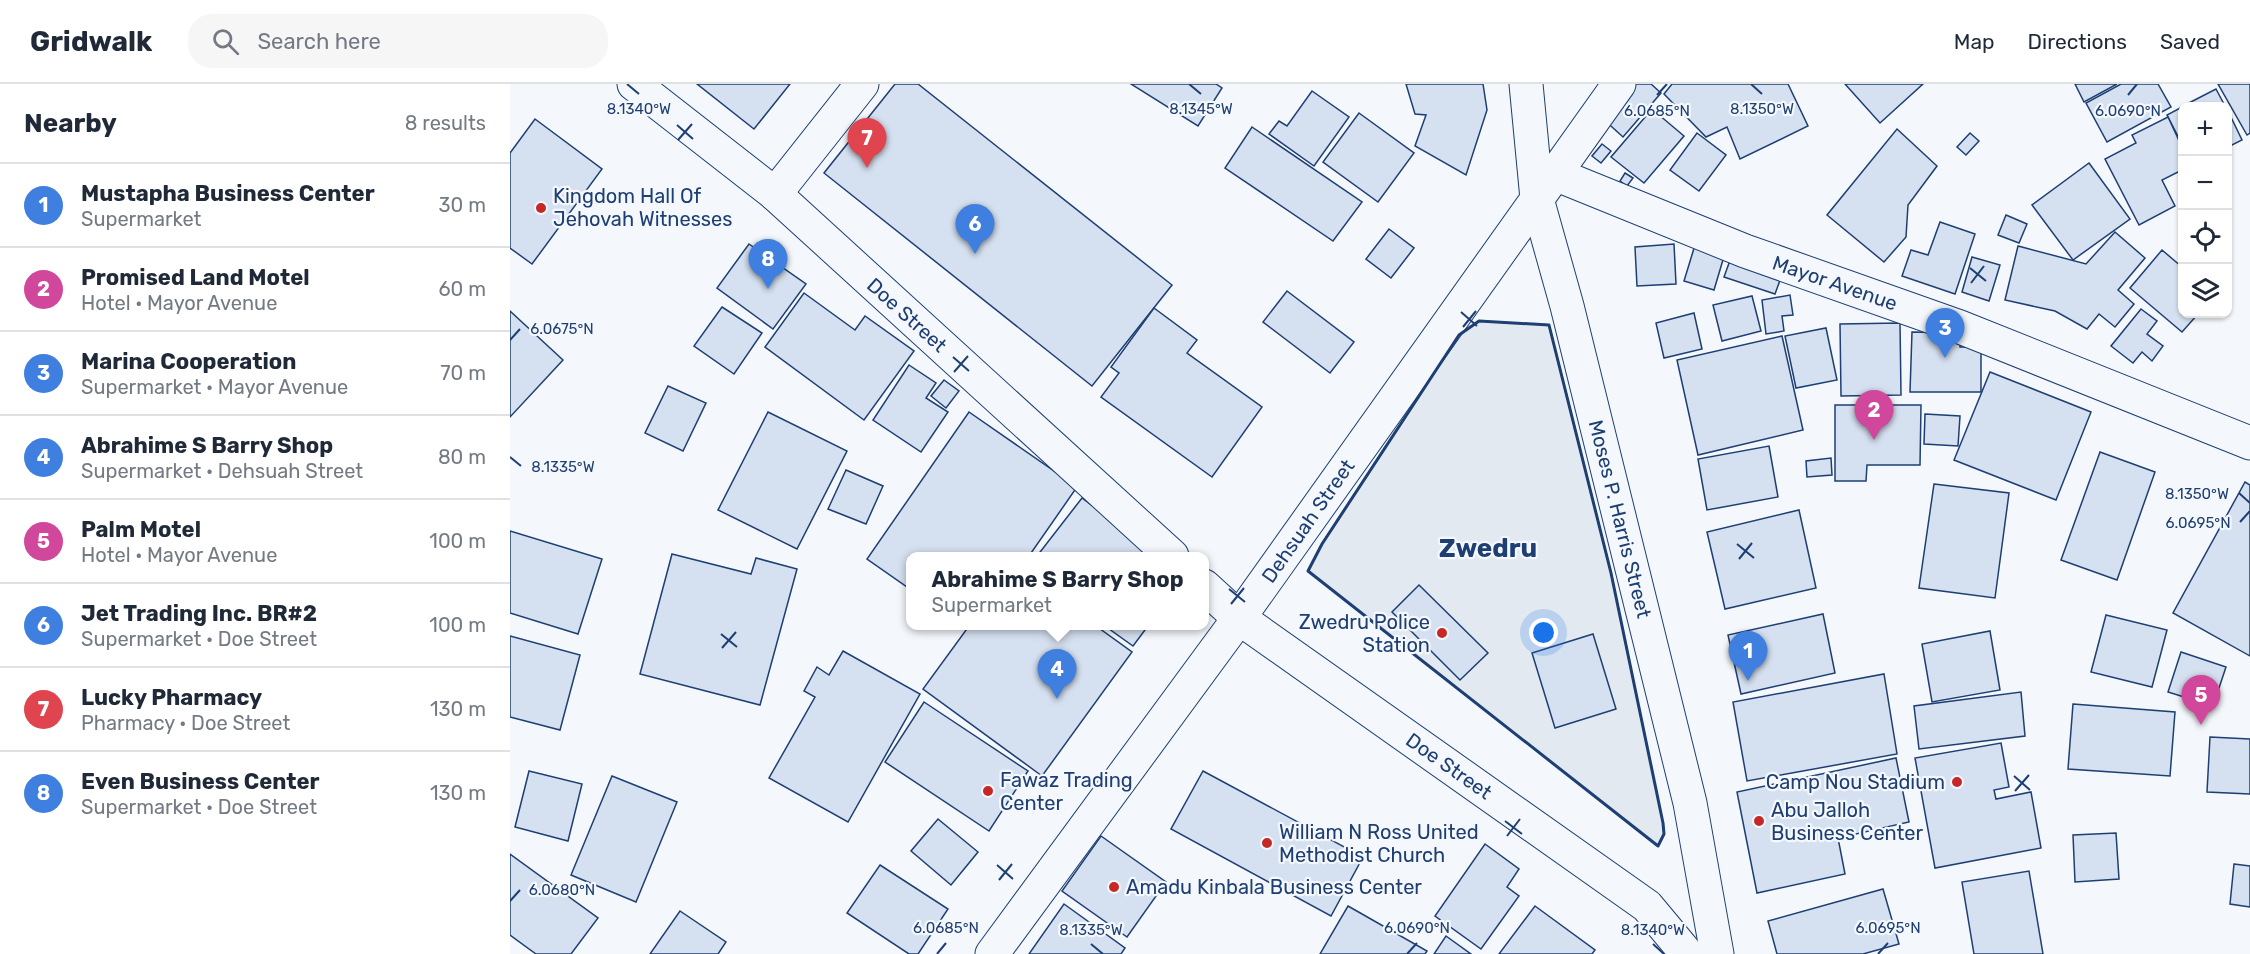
<!DOCTYPE html>
<html lang="en">
<head>
<meta charset="utf-8">
<style>
	:root { --surface:#fff; --page:#f6f6f7; --text:#1f2937; --muted:#747a83; --line:#e0e1e3; --accent:#c62828 }
	body { margin:0; font-family:Rubik,sans-serif; background:var(--page); color:var(--text) }
	.controls { position:absolute; right:18px; top:18px; display:grid; overflow:hidden; border-radius:12px; box-shadow:0 2px 4px #0004 }
	.controls button { width:54px; height:54px; display:grid; place-items:center; padding:0; border:0; border-bottom:2px solid var(--line); background:var(--surface); color:var(--text); font:30px sans-serif }
	.you { position:absolute; left:1034px; top:549px; width:21px; height:21px; margin:-15px; border:4px solid #fff; border-radius:50%; background:#1a73e8; box-shadow:0 0 0 9px #1a73e833 }
	.badge { display:grid; place-items:center; width:39px; height:39px; border-radius:50%; background:var(--accent); color:#fff; font-size:20px; font-weight:700 }
	.pin { position:absolute; translate:-50% -50px; filter:drop-shadow(0 2px 3px #0008) }
	.pin::after { content:''; position:absolute; top:32px; width:21px; height:18px; background:inherit; clip-path:polygon(0 0,100% 0,50% 100%) }
	.popup { position:absolute; left:396px; top:468px; width:303px; height:78px; box-sizing:border-box; display:grid; place-content:center; border-radius:12px; background:var(--surface); filter:drop-shadow(0 2px 4px #0005); font-size:20px; white-space:nowrap; color:var(--muted) }
	.popup b { font-size:22px; color:var(--text) }
	.popup::after { content:''; position:absolute; left:50%; top:100%; margin-left:-12px; border:12px solid transparent; border-top-color:var(--surface) }
	.list { margin:0; padding:0; list-style:none }
	h2 { display:flex; justify-content:space-between; align-items:center; height:78px; margin:0; padding:0 24px; font-size:26px }
	h2 small { font-size:20px; font-weight:400; color:var(--muted) }
	.list li { display:grid; grid-template-columns:39px 1fr auto; gap:18px; align-items:center; box-sizing:border-box; height:84px; padding:0 24px; border-top:2px solid var(--line) }
	.list b { display:block; font-size:22px; white-space:nowrap }
	.list p { margin:0; font-size:20px; white-space:nowrap; color:var(--muted) }
	.list em { font-size:20px; font-style:normal; color:var(--muted) }
	.icon { flex:none; width:33px; height:33px; fill:none; stroke:currentColor; stroke-width:2; stroke-linecap:round; stroke-linejoin:round }
	.map { position:relative; flex:none; width:1740px; height:870px; overflow:hidden }
	header { display:flex; align-items:center; gap:36px; box-sizing:border-box; height:84px; padding:0 30px; background:var(--surface); border-bottom:2px solid var(--line) }
	header strong { font-size:28px }
	nav { display:flex; gap:33px; margin-inline-start:auto; font-size:21px }
	.search { width:420px; height:54px; background:var(--page); display:flex; align-items:center; gap:15px; box-sizing:border-box; padding:0 21px; border-radius:24px; color:var(--muted); font-size:22px }
	main { display:flex }
	aside { flex:1; background:var(--surface) }
	.map>svg:first-child { display:block }
</style>
</head>
<body>
<header>
<strong>Gridwalk</strong>
<div class="search"><svg class="icon" aria-label="search" viewBox="0 0 24 24"><circle cx="10" cy="10" r="6"/><path d="M15 15l6 6"/></svg>Search here</div>
<nav><a>Map</a><a>Directions</a><a>Saved</a></nav>
</header>
<main>
<aside>
<h2>Nearby<small>8 results</small></h2>
<ul class="list">
<li><span class="badge" style="background:#3f7fe0">1</span><div><b>Mustapha Business Center</b><p>Supermarket</p></div><em>30 m</em></li>
<li><span class="badge" style="background:#d1479c">2</span><div><b>Promised Land Motel</b><p>Hotel · Mayor Avenue</p></div><em>60 m</em></li>
<li><span class="badge" style="background:#3f7fe0">3</span><div><b>Marina Cooperation</b><p>Supermarket · Mayor Avenue</p></div><em>70 m</em></li>
<li><span class="badge" style="background:#3f7fe0">4</span><div><b>Abrahime S Barry Shop</b><p>Supermarket · Dehsuah Street</p></div><em>80 m</em></li>
<li><span class="badge" style="background:#d1479c">5</span><div><b>Palm Motel</b><p>Hotel · Mayor Avenue</p></div><em>100 m</em></li>
<li><span class="badge" style="background:#3f7fe0">6</span><div><b>Jet Trading Inc. BR#2</b><p>Supermarket · Doe Street</p></div><em>100 m</em></li>
<li><span class="badge" style="background:#e0444e">7</span><div><b>Lucky Pharmacy</b><p>Pharmacy · Doe Street</p></div><em>130 m</em></li>
<li><span class="badge" style="background:#3f7fe0">8</span><div><b>Even Business Center</b><p>Supermarket · Doe Street</p></div><em>130 m</em></li>
</ul>
</aside>
<div class="map">
<svg width="1740" height="870" viewBox="0 0 1740 870">
	<rect width="100%" height="100%" fill="#f4f7fb"/>
	<path fill="#e3e9f0" stroke="#687fa3" stroke-width="1.5" d="M969,237L1039,241L1101,489L1153,739L1154,750L1148,762L798,487L812,460L949,251Z"/>
	<g fill="#d5e0f0" stroke="#1d3f73" stroke-width="1.5">
		<path d="M187,0H280L244,45Z"/>
		<path d="M385,0H408L662,201L582,302L314,89Z"/>
		<path d="M621,0H706L712,4L688,42Z"/>
		<path d="M896,0H973L977,26L956,91L905,62L916,31L905,30Z"/>
		<path d="M1119,0H1141L1151,9L1113,53L1091,33Z"/>
		<path d="M1162,0H1278L1298,42L1230,75L1217,43L1196,53L1154,10Z"/>
		<path d="M1335,0H1413L1370,39Z"/>
		<path d="M1565,0H1607L1574,18Z"/>
		<path d="M1611,0H1648L1661,23L1597,58L1576,19Z"/>
		<path d="M1708,0H1740V49L1737,51Z"/>
		<path d="M1706,5L1715,22H1673Z"/>
		<path d="M802,7L839,33L804,82L759,50L769,37L777,42Z"/>
		<path d="M1672,23V60L1657,31Z"/>
		<path d="M1142,25L1174,52L1134,99L1101,73Z"/>
		<path d="M1718,27L1732,56L1718,63Z"/>
		<path d="M849,29L904,69L868,118L813,78Z"/>
		<path d="M1658,33L1672,63V86L1652,96L1665,122L1629,141L1595,75L1626,59L1622,51Z"/>
		<path d="M25,35L92,85L22,180L0,164V69Z"/>
		<path d="M742,43L852,118L823,157L715,84Z"/>
		<path d="M1387,45L1427,82L1398,121L1396,153L1374,178L1317,131Z"/>
		<path d="M1187,49L1216,71L1189,107L1160,86Z"/>
		<path d="M1460,49L1469,57L1456,71L1447,63Z"/>
		<path d="M1092,60L1101,67L1091,79L1082,72Z"/>
		<path d="M1579,79L1620,135L1563,176L1522,121Z"/>
		<path d="M1115,89L1123,94L1117,102L1110,97Z"/>
		<path d="M1496,131L1517,140L1509,159L1488,151Z"/>
		<path d="M1430,138L1465,150L1445,210L1392,192L1401,166L1418,171Z"/>
		<path d="M879,145L904,164L881,194L856,175Z"/>
		<path d="M1605,148L1635,174L1608,206L1624,220L1605,243L1589,230L1577,245L1545,227L1495,216L1508,162L1576,180Z"/>
		<path d="M239,160L296,200L263,245L207,204Z"/>
		<path d="M1164,160L1166,200L1127,202L1125,163Z"/>
		<path d="M1185,161L1215,169L1204,206L1174,197Z"/>
		<path d="M1652,166L1672,183V230H1688L1672,248L1620,204Z"/>
		<path d="M1223,168L1274,185L1265,210L1214,193Z"/>
		<path d="M1462,173L1490,181L1479,217L1452,208Z"/>
		<path d="M777,207L844,258L820,289L753,238Z"/>
		<path d="M294,209L345,246L355,232L404,267L354,336L255,263Z"/>
		<path d="M1280,211L1283,231L1272,232L1274,247L1256,250L1252,216Z"/>
		<path d="M1242,212L1251,247L1212,257L1203,221Z"/>
		<path d="M212,223L252,249L224,290L184,262Z"/>
		<path d="M644,224L687,256L677,269L752,323L702,393L591,313L609,289L601,283Z"/>
		<path d="M1631,225L1647,237L1637,250L1653,262L1642,277L1632,268L1623,279L1601,262Z"/>
		<path d="M0,227L53,276L0,333Z"/>
		<path d="M1184,229L1192,265L1154,274L1146,239Z"/>
		<path d="M1390,239L1391,311L1331,312L1330,240Z"/>
		<path d="M1316,244L1327,296L1286,304L1275,252Z"/>
		<path d="M1402,248L1450,249V263H1471V308H1400Z"/>
		<path d="M1272,252L1293,346L1188,371L1167,276Z"/>
		<path d="M399,281L426,299L416,314L438,328L411,368L363,336Z"/>
		<path d="M1480,288L1581,328L1546,416L1444,376Z"/>
		<path d="M434,296L449,307L436,324L421,312Z"/>
		<path d="M158,302L196,319L173,367L135,349Z"/>
		<path d="M1325,321H1411L1410,381H1357L1356,397H1325Z"/>
		<path d="M258,328L337,367L287,465L208,426Z"/>
		<path d="M459,328L567,403L519,472H503L498,469L495,472H400V505L357,475Z"/>
		<path d="M1415,330L1450,332L1448,362L1414,360Z"/>
		<path d="M1259,362L1268,413L1197,426L1188,375Z"/>
		<path d="M1590,368L1645,388L1607,496L1551,476Z"/>
		<path d="M1321,374L1322,391L1297,393L1296,377Z"/>
		<path d="M336,386L373,402L356,440L318,425Z"/>
		<path d="M1735,398L1740,401V572L1663,529Z"/>
		<path d="M1424,400L1499,409L1485,514L1409,504Z"/>
		<path d="M572,414L649,472H527Z"/>
		<path d="M1289,426L1306,504L1215,525L1197,448Z"/>
		<path d="M0,447L92,475L68,550L0,529Z"/>
		<path d="M162,470L241,490L246,474L287,485L250,621L130,590Z"/>
		<path d="M909,501L978,569L950,596L882,528Z"/>
		<path d="M1313,530L1325,589L1231,610L1218,551Z"/>
		<path d="M1596,531L1657,546L1642,603L1581,588Z"/>
		<path d="M459,542H586L622,568L532,692L413,605Z"/>
		<path d="M595,542H638L623,562Z"/>
		<path d="M1480,547L1490,606L1422,618L1412,560Z"/>
		<path d="M1083,550L1106,625L1045,644L1022,569Z"/>
		<path d="M0,552L70,571L50,646L0,633Z"/>
		<path d="M333,567L410,610L338,738L259,694L305,613L294,607L307,583L319,591Z"/>
		<path d="M1671,568L1716,583L1703,622L1658,608Z"/>
		<path d="M1374,590L1387,670L1237,697L1223,618Z"/>
		<path d="M1511,608L1515,652L1409,665L1404,622Z"/>
		<path d="M414,618L518,687L479,747L375,678Z"/>
		<path d="M1563,620L1665,628L1660,692L1558,685Z"/>
		<path d="M1700,653L1740,655V710L1697,708Z"/>
		<path d="M1491,659L1499,703L1484,706L1486,715L1521,708L1531,764L1425,784L1405,674Z"/>
		<path d="M1386,674L1399,738L1328,754L1335,790L1247,809L1227,708Z"/>
		<path d="M19,687L72,700L58,757L5,743Z"/>
		<path d="M693,687L853,773L821,832L661,745Z"/>
		<path d="M102,692L167,718L126,818L61,791Z"/>
		<path d="M428,735L468,768L441,801L401,767Z"/>
		<path d="M1606,749L1609,795L1565,798L1563,751Z"/>
		<path d="M591,752L656,798L617,853L552,807Z"/>
		<path d="M975,760L1009,785L997,803L1009,812L971,865L925,832Z"/>
		<path d="M0,770L88,834L61,870H26L0,851Z"/>
		<path d="M1724,780L1740,782V823L1720,820Z"/>
		<path d="M370,781L438,825L408,870H399L337,829Z"/>
		<path d="M1519,787L1533,870H1464L1452,798Z"/>
		<path d="M1373,805L1389,860L1353,870H1267L1258,837Z"/>
		<path d="M554,820L615,864L611,870H519Z"/>
		<path d="M838,822L917,867L915,870H810Z"/>
		<path d="M1025,822L1085,866L1082,870H989Z"/>
		<path d="M170,827L216,858L208,870H140Z"/>
		<path d="M936,852L961,870H924Z"/>
	</g>
	<g fill="none" stroke-linecap="round" stroke-linejoin="round">
		<g stroke="#1d3f73" stroke-width="35">
			<g id="minor">
				<path d="M124,0L265,110L662,472"/>
				<path d="M1045,90L1235,167L1450,243L1740,359"/>
				<path d="M265,110L352,0"/>
				<path d="M694,502L729,534L1137,822L1177,870"/>
			</g>
		</g>
		<g stroke="#1d3f73" stroke-width="35">
			<path id="tertiary" d="M482,870L729,534L1109,0"/>
		</g>
		<g stroke="#1d3f73" stroke-width="35">
			<path id="trunk" d="M1016,0L1027,115L1057,222L1180,719L1207,870"/>
		</g>
		<use href="#minor" stroke="#f4f7fb" stroke-width="33"/>
		<use href="#tertiary" stroke="#f4f7fb" stroke-width="33"/>
		<use href="#trunk" stroke="#f4f7fb" stroke-width="33"/>
		<path stroke="#1d3f73" stroke-width="3" d="M969,237L1039,241L1101,489L1153,739L1154,750L1148,762L798,487L812,460L949,251Z"/>
	</g>
	<path fill="none" stroke="#1d3f73" stroke-width="2" d="M117,0L129,10M679,0L691,10M1241,0L1252,10M1147,11L1157,0M1618,11L1627,0M167,41L183,55M168,56L182,40M1460,184L1476,197M1461,199L1474,182M951,228L967,242M953,243L966,227M0,256L10,245M443,273L459,287M444,288L458,272M0,373L11,382M1729,409L1740,419M1730,438L1740,427M1227,460L1244,474M1229,475L1242,459M719,505L735,518M721,520L734,504M211,550L227,563M212,564L226,548M1504,692L1520,706M1505,707L1519,691M995,737L1012,750M997,752L1010,735M487,781L503,795M489,796L502,780M0,817L10,806M581,860L593,870M1143,860L1154,870M427,870L436,859M897,870L907,859M1368,870L1378,859"/>
	<g fill="#c62828" stroke="#f4f7fb" stroke-width="2">
		<circle cx="31" cy="124" r="6"/>
		<circle cx="932" cy="549" r="6"/>
		<circle cx="1447" cy="698" r="6"/>
		<circle cx="478" cy="707" r="6"/>
		<circle cx="1249" cy="737" r="6"/>
		<circle cx="757" cy="759" r="6"/>
		<circle cx="604" cy="803" r="6"/>
	</g>
	<g text-anchor="middle" dominant-baseline="central" stroke-width="4.5" stroke-linejoin="round" paint-order="stroke">
		<g font-size="20" fill="#1d3f73" stroke="#f4f7fb" text-anchor="start">
			<text x="43" y="112">Kingdom Hall Of<tspan x="43" dy="23">Jehovah Witnesses</tspan></text>
			<text x="920" y="538" text-anchor="end">Zwedru Police<tspan x="920" dy="23">Station</tspan></text>
			<text x="490" y="696">Fawaz Trading<tspan x="490" dy="23">Center</tspan></text>
			<text x="1435" y="698" text-anchor="end">Camp Nou Stadium</text>
			<text x="1261" y="726">Abu Jalloh<tspan x="1261" dy="23">Business Center</tspan></text>
			<text x="769" y="748">William N Ross United<tspan x="769" dy="23">Methodist Church</tspan></text>
			<text x="616" y="803">Amadu Kinbala Business Center</text>
		</g>
		<g font-size="20" fill="#1d3f73" stroke="#f4f7fb">
			<text transform="translate(1325 199) rotate(19)">Mayor Avenue</text>
			<text transform="translate(397 231) rotate(42)">Doe Street</text>
			<text transform="translate(1110 435) rotate(76)">Moses P. Harris Street</text>
			<text transform="translate(798 437) rotate(-55)">Dehsuah Street</text>
			<text transform="translate(939 682) rotate(35)">Doe Street</text>
		</g>
		<g font-size="26" font-weight="bold" fill="#1d3f73" stroke="#f4f7fb">
			<text x="978" y="464">Zwedru</text>
		</g>
	</g>
	<g font-size="15" text-anchor="middle" fill="#1d3f73" stroke="#f4f7fb" stroke-width="4.5" stroke-linejoin="round" paint-order="stroke">
		<text x="129" y="30">8.1340°W</text>
		<text x="691" y="30">8.1345°W</text>
		<text x="1252" y="30">8.1350°W</text>
		<text x="1147" y="32">6.0685°N</text>
		<text x="1618" y="32">6.0690°N</text>
		<text x="52" y="250">6.0675°N</text>
		<text x="53" y="388">8.1335°W</text>
		<text x="1687" y="415">8.1350°W</text>
		<text x="1688" y="444">6.0695°N</text>
		<text x="52" y="811">6.0680°N</text>
		<text x="436" y="849">6.0685°N</text>
		<text x="907" y="849">6.0690°N</text>
		<text x="1378" y="849">6.0695°N</text>
		<text x="581" y="851">8.1335°W</text>
		<text x="1143" y="851">8.1340°W</text>
	</g>
</svg>
<div class="controls">
<button>+</button>
<button>−</button>
<button><svg class="icon" aria-label="locate" viewBox="0 0 24 24"><circle cx="12" cy="12" r="6"/><path d="M12 2v4M12 18v4M2 12h4M18 12h4"/></svg></button>
<button><svg class="icon" aria-label="layers" viewBox="0 0 24 24"><path d="M12 4l9 5-9 5-9-5zM3 14l9 5 9-5"/></svg></button>
</div>
<div class="you"></div>
<div class="pin badge" style="left:1238px;top:597px;background:#3f7fe0">1</div>
<div class="pin badge" style="left:1364px;top:356px;background:#d1479c">2</div>
<div class="pin badge" style="left:1435px;top:274px;background:#3f7fe0">3</div>
<div class="pin badge" style="left:547px;top:615px;background:#3f7fe0">4</div>
<div class="popup"><b>Abrahime S Barry Shop</b>Supermarket</div>
<div class="pin badge" style="left:1691px;top:641px;background:#d1479c">5</div>
<div class="pin badge" style="left:465px;top:170px;background:#3f7fe0">6</div>
<div class="pin badge" style="left:357px;top:84px;background:#e0444e">7</div>
<div class="pin badge" style="left:258px;top:205px;background:#3f7fe0">8</div>
</div>
</main>
</body>
</html>
